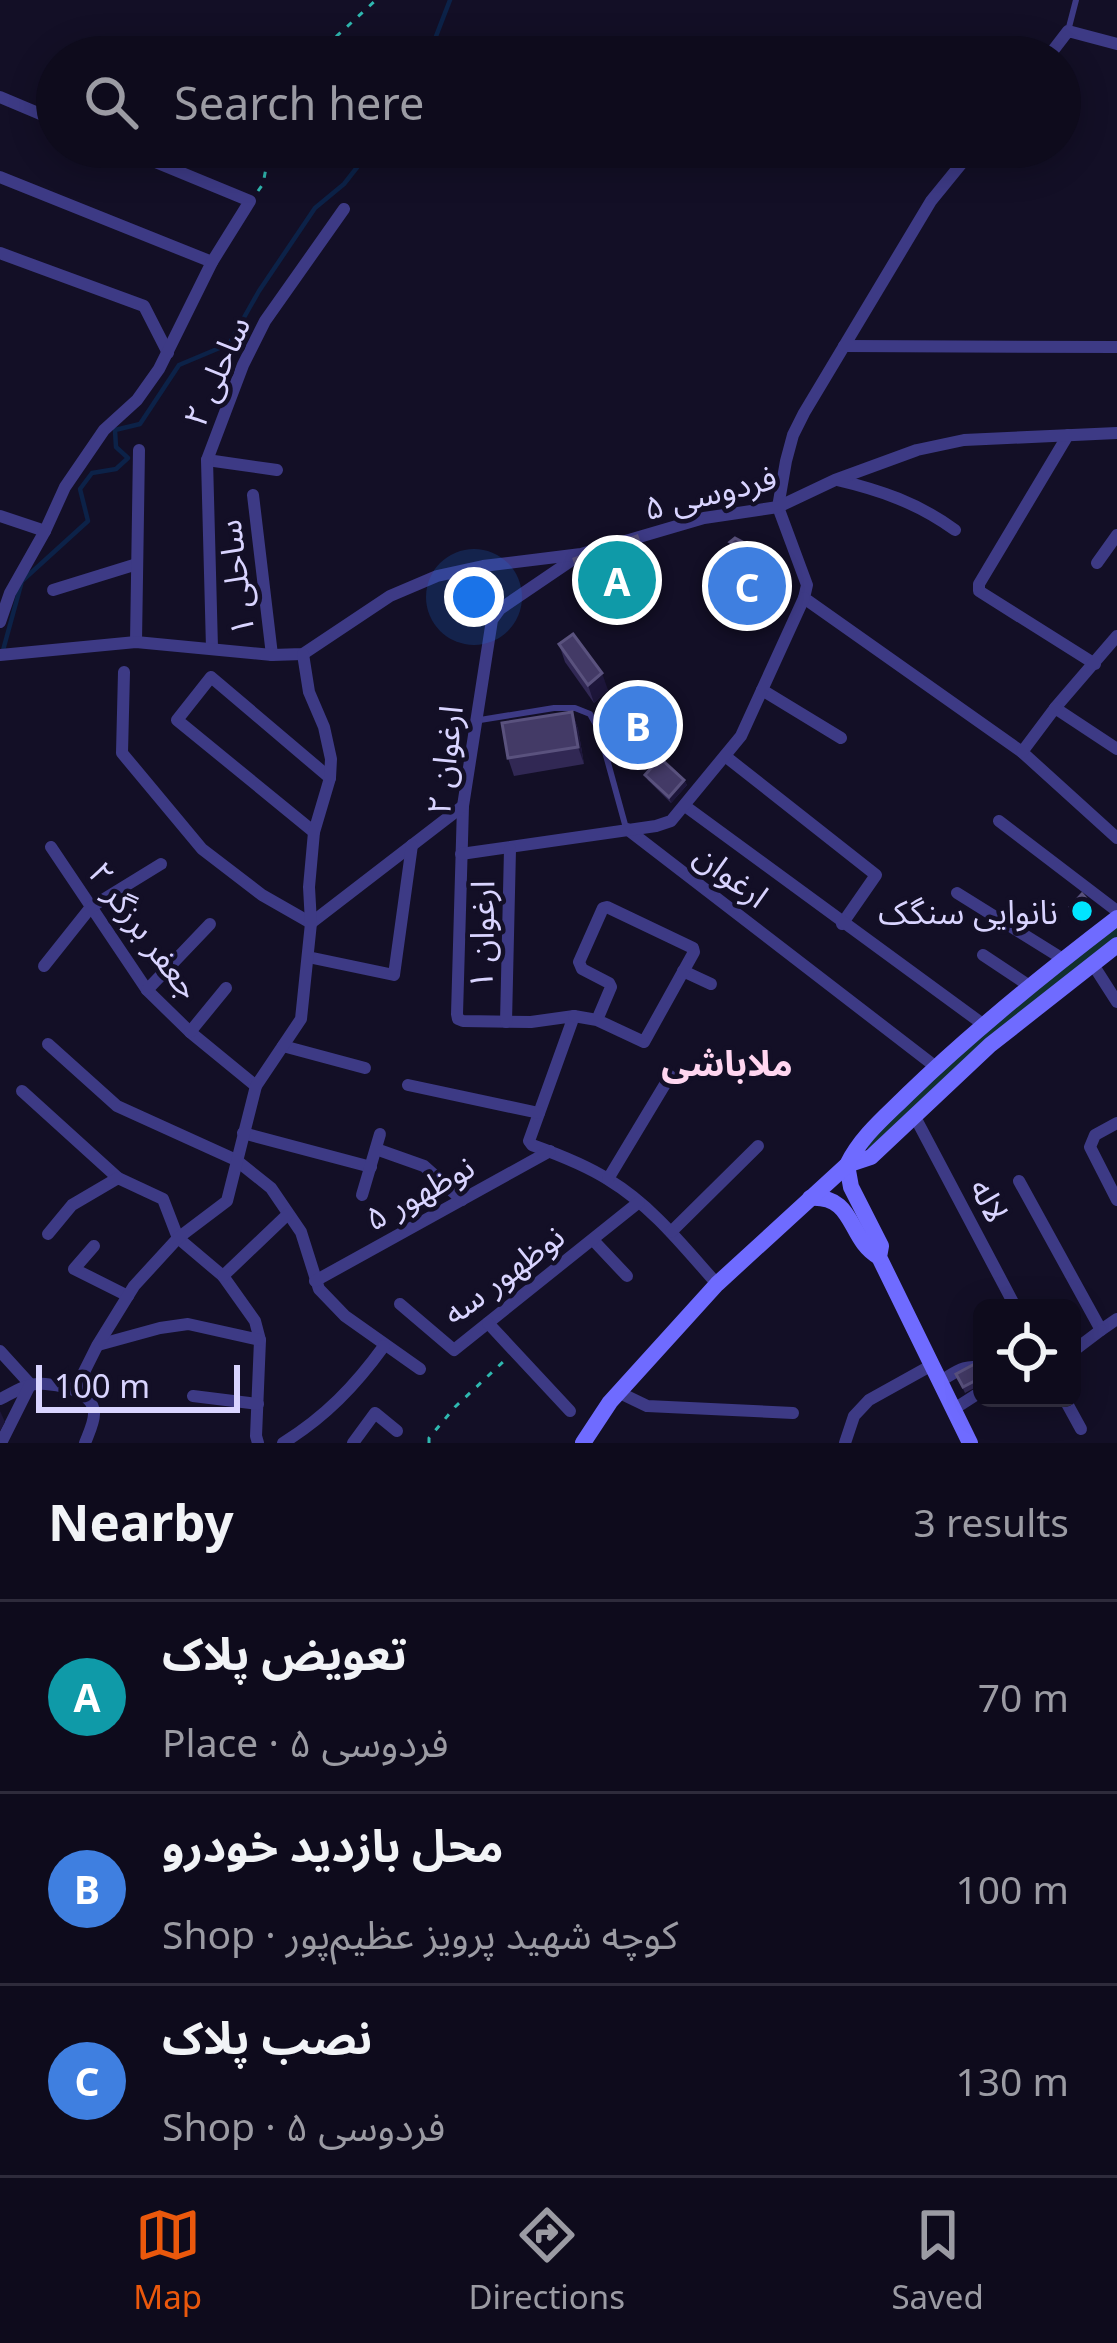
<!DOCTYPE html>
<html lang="en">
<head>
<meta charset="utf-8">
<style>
	:root { --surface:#0e0b1c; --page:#171425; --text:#f1f3f6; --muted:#9b9ba3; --line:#2e2b3b; --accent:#ea580c }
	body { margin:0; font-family:"Noto Sans","Noto Sans Arabic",sans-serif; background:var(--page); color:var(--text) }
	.controls { position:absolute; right:36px; bottom:36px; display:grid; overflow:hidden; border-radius:18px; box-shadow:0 6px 30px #0003 }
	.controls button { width:108px; height:108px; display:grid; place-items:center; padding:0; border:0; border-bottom:3px solid var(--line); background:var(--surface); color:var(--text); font:60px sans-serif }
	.scale { position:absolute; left:36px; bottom:30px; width:204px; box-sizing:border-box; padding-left:12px; border:6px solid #d9d4ff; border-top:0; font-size:33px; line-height:42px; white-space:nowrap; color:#d9d4ff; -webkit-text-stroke:9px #130f26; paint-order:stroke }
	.you { position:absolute; left:474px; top:597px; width:42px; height:42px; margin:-30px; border:9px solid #fff; border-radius:50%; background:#1a73e8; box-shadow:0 0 0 18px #1a73e833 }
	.badge { display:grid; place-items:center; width:78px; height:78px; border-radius:50%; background:var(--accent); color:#fff; font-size:39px; font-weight:700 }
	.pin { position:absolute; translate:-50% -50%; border:6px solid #fff; box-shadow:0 3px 12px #0006 }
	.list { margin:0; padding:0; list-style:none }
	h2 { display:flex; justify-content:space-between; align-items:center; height:156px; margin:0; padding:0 48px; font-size:51px }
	h2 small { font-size:39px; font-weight:400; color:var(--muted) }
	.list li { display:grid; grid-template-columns:78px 1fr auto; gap:36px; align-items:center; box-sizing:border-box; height:192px; padding:0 48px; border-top:3px solid var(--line) }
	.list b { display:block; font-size:45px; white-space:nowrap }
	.list p { margin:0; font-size:39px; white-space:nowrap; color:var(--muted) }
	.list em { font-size:39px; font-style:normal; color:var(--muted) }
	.icon { flex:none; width:66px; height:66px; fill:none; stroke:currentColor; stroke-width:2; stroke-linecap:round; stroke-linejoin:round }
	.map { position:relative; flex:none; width:1117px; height:1443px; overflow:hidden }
	.search { position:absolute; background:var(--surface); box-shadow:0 6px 30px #0003; left:36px; right:36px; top:36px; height:132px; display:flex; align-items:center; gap:30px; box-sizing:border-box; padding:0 42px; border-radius:66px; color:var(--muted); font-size:45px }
	.sheet { height:732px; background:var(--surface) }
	nav { display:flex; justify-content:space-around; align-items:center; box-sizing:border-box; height:168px; border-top:3px solid var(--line); background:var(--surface); font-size:33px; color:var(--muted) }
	nav a { display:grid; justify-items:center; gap:6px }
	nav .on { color:var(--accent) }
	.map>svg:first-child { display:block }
</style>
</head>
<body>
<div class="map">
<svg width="1117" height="1443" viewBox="0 0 1117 1443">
	<rect width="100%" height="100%" fill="#130f26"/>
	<path fill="#12302f" d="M1117,924V937L879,1143L862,1151L867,1140L940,1071Z"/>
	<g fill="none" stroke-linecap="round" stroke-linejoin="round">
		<g stroke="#0c2248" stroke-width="4.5">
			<path d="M428,57L450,0"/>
			<path d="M2,654L22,581L88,521L80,489L92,473L116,469L128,458L116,447L115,430L140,424L179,365L229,344L259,291L315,208L344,184L373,147"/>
		</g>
		<g stroke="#2fb8b0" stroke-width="3" stroke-dasharray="6 9" stroke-linecap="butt">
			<path d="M314,57L376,0"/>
			<path d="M258,191L263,184L270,147"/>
			<path d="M429,1443V1438L455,1407L504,1361"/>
		</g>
		<g stroke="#3d3a85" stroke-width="6">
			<path d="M1068,31L1076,0"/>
			<path d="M480,720L554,708H575L590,714L599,730L626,828"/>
		</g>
		<g stroke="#3d3a85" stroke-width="12">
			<path d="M1048,57L1068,31L1117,44"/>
			<path d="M0,97L57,121"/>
			<path d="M975,147L931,201L804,413L793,435L786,461L778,507L807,585L804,598L1022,752L1117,838"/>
			<path d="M0,177L212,262"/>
			<path d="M0,253L144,306L168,353"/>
			<path d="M844,346L1117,347"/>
			<path d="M1068,435L979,584V591L1095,664"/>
			<path d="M207,460L277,470"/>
			<path d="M837,480C880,490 918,503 955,530"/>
			<path d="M253,495L272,655"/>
			<path d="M0,516L45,531"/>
			<path d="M575,558L500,609L492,620L463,806L457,1014L458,1019L463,1021L531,1022L574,1016L529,1141L532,1145C557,1154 586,1165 609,1180C652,1206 684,1247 717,1284"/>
			<path d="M1097,563L1117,535"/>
			<path d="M53,590L137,564"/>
			<path d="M0,622L10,593L45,531L65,487L104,430L137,400L159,369L212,262L250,201L119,147"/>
			<path d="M136,642L139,450"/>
			<path d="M212,648L207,460L243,365L265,321L344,209"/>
			<path d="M0,655L136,642L272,655L303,654L390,596L437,576L483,566L581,554L704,518L778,507L835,480L917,450L964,440L1117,433"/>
			<path d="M124,672L122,753L202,849L262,895L311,923"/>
			<path d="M762,690L841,738"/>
			<path d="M1055,708L1117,636"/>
			<path d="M1022,752L1055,708L1117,749"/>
			<path d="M725,756L876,875L842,924"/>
			<path d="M685,806L984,1025"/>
			<path d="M999,821L1117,911"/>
			<path d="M627,829L936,1067"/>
			<path d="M314,832L177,720L211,677L330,778"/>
			<path d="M51,847L147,990L190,1032L256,1086"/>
			<path d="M461,854L656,826L671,821L741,736L804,598"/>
			<path d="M957,893L1063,959"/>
			<path d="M311,923L463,806"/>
			<path d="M983,955L1031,987"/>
			<path d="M308,957L394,975L412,845"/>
			<path d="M1092,963L1117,1002"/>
			<path d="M44,966L91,907L161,864"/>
			<path d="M683,971L711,984"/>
			<path d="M147,990L210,924"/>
			<path d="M574,1016L597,1020L644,1042L694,952L693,948L607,907L603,908L579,962L582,969L609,983L611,987L597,1020"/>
			<path d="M506,1022L510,849"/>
			<path d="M190,1032L226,988"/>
			<path d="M48,1044L117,1106L236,1160L271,1188L301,1232L319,1289L345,1316L420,1369"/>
			<path d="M283,1046L365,1068"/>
			<path d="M408,1085L539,1113"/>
			<path d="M22,1091L118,1178"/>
			<path d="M915,1117L1016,1308"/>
			<path d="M1117,1123L1095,1135L1090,1147L1117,1200"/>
			<path d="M243,1133L371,1167"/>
			<path d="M376,1149L424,1166L462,1200"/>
			<path d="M608,1179L670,1076"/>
			<path d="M1019,1181L1101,1330L1117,1319"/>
			<path d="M362,1195L380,1134"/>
			<path d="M671,1232L758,1146"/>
			<path d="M48,1234L72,1205L118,1178L163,1199L178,1238L223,1276L255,1321L260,1340L256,1436L258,1443"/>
			<path d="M593,1240L627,1276"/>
			<path d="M94,1246L74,1269L128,1296"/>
			<path d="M223,1276L288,1214"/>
			<path d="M315,1281L550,1151"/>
			<path d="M400,1304L454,1350L639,1202"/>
			<path d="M488,1323L570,1411"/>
			<path d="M98,1345L160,1328L188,1324L260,1340"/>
			<path d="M0,1351L30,1384"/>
			<path d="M1072,1352L1101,1330"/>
			<path d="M940,1381C953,1374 967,1362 982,1369"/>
			<path d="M75,1390L97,1346L134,1286L178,1238L227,1201L256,1086L301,1019L311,923L309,887L314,832L330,778L331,759L324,727L309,692L303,654"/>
			<path d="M620,1393L647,1406L793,1413"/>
			<path d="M193,1396L258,1404"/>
			<path d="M1064,1398L1081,1429"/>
			<path d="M0,1399C9,1395 18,1389 27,1386C46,1379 95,1389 94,1414C94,1423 88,1435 85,1443"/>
			<path d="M954,1409L982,1391"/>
			<path d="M1,1443L30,1385"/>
			<path d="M283,1443C325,1417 355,1386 384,1346"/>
			<path d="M353,1443L375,1413L397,1431"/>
			<path d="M845,1443L854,1416L869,1400L932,1365"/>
		</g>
		<g stroke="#6f6bff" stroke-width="16">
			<path d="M847,1165L871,1157L990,1045L1117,945"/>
			<path d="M847,1165L851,1187L881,1246L879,1257L970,1443"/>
			<path d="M810,1198C856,1195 847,1239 879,1257"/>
			<path d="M583,1443L610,1402L717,1284L847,1165C861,1136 886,1116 908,1094C973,1031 1045,973 1117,918"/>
		</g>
	</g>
	<g fill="#312854">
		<path d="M637,536L654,584L591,606L574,559Z"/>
		<path d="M730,542L754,548L758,559L752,567L745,562L743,558L734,554Z"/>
		<path d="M733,578L756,583L750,597L738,590Z"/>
		<path d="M559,644L608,690L594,703L565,662Z"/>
		<path d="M572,712L578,729L584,764L514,776L508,758Z"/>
		<path d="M645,775L684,780L687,785L671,803L648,780Z"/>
		<path d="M982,1360V1384L965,1393L956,1374Z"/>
	</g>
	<g fill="#1d163a">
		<path d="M754,548L758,559L752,567L748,555Z"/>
		<path d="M727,561L730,566L723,577L721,571Z"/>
		<path d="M752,571L756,583L750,597L746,586Z"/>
		<path d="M602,673L608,690L594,703L588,685Z"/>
		<path d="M572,712L578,729L584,764L578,747Z"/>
		<path d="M649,713L653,725L632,739L628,727Z"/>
		<path d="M684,780L687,785L671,803L669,797Z"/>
		<path d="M1090,903L1092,909L1080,921L1078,915Z"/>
		<path d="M0,1411L5,1422L0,1431Z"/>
	</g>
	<g fill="#433a66" stroke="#5a527e" stroke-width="3">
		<path d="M637,536L647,566L584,589L574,559Z"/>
		<path d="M735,538L754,548L748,555L741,551V548L730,542Z"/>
		<path d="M718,555L727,561L721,571L711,566Z"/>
		<path d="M741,565L752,571L746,586L733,578Z"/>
		<path d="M573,634L602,673L588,685L559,644Z"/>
		<path d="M640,700L649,713L628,727L619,714Z"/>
		<path d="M572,712L578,747L508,758L502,723Z"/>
		<path d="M660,758L684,780L669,797L645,775Z"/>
		<path d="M1082,894L1090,903L1078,915L1070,907Z"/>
		<path d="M982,1360V1377L963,1387L956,1374Z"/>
	</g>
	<circle fill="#00e5ff" stroke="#130f26" stroke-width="4.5" cx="1082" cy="911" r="12"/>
	<g text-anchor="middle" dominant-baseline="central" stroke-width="9" stroke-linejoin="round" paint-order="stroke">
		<g font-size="33" fill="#d9d4ff" stroke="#130f26">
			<text transform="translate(216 371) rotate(-66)">ساحلی ۲</text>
			<text transform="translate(710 492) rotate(-14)">فردوسی ۵</text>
			<text transform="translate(235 578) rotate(-97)">ساحلی ۱</text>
			<text transform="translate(444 760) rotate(-83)">ارغوان ۲</text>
			<text transform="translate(732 875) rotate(37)">ارغوان</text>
			<text transform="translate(145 930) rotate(53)">جعفر برزگر ۲</text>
			<text transform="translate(481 935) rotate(-89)">ارغوان ۱</text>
			<text transform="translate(419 1192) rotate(-29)">نوظهور ۵</text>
			<text transform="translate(990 1200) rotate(62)">لاله</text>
			<text transform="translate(503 1274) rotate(-37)">نوظهور سه</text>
		</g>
		<g font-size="33" fill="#d9d4ff" stroke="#130f26" text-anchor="end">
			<text x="1058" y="911">نانوایی سنگک</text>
		</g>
		<g font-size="36" font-weight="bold" fill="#ffd6f0" stroke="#130f26">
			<text x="727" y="1062">ملاباشی</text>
		</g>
	</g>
</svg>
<div class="controls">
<button><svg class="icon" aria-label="locate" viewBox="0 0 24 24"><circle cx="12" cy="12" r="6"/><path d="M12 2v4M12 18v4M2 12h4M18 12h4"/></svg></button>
</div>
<div class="scale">100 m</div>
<div class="you"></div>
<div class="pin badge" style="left:617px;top:580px;background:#0f9aa8">A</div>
<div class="pin badge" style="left:638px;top:725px;background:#3f7fe0">B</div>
<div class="pin badge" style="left:747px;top:586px;background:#3f7fe0">C</div>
<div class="search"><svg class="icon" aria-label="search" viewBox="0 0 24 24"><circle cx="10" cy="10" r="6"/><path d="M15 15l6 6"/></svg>Search here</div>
</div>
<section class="sheet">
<h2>Nearby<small>3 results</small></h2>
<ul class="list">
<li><span class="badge" style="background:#0f9aa8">A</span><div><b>تعویض پلاک</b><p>Place · فردوسی ۵</p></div><em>70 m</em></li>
<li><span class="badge" style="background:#3f7fe0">B</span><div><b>محل بازدید خودرو</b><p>Shop · کوچه شهید پرویز عظیم‌پور</p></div><em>100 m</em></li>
<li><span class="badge" style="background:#3f7fe0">C</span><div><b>نصب پلاک</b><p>Shop · فردوسی ۵</p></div><em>130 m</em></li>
</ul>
</section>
<nav>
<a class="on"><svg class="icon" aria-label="map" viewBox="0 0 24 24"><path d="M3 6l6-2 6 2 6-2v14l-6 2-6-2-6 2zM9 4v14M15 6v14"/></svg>Map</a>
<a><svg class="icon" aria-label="directions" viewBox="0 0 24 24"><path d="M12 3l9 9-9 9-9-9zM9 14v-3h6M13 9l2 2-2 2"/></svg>Directions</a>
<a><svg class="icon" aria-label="saved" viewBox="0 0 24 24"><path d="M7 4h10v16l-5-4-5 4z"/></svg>Saved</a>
</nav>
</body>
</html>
